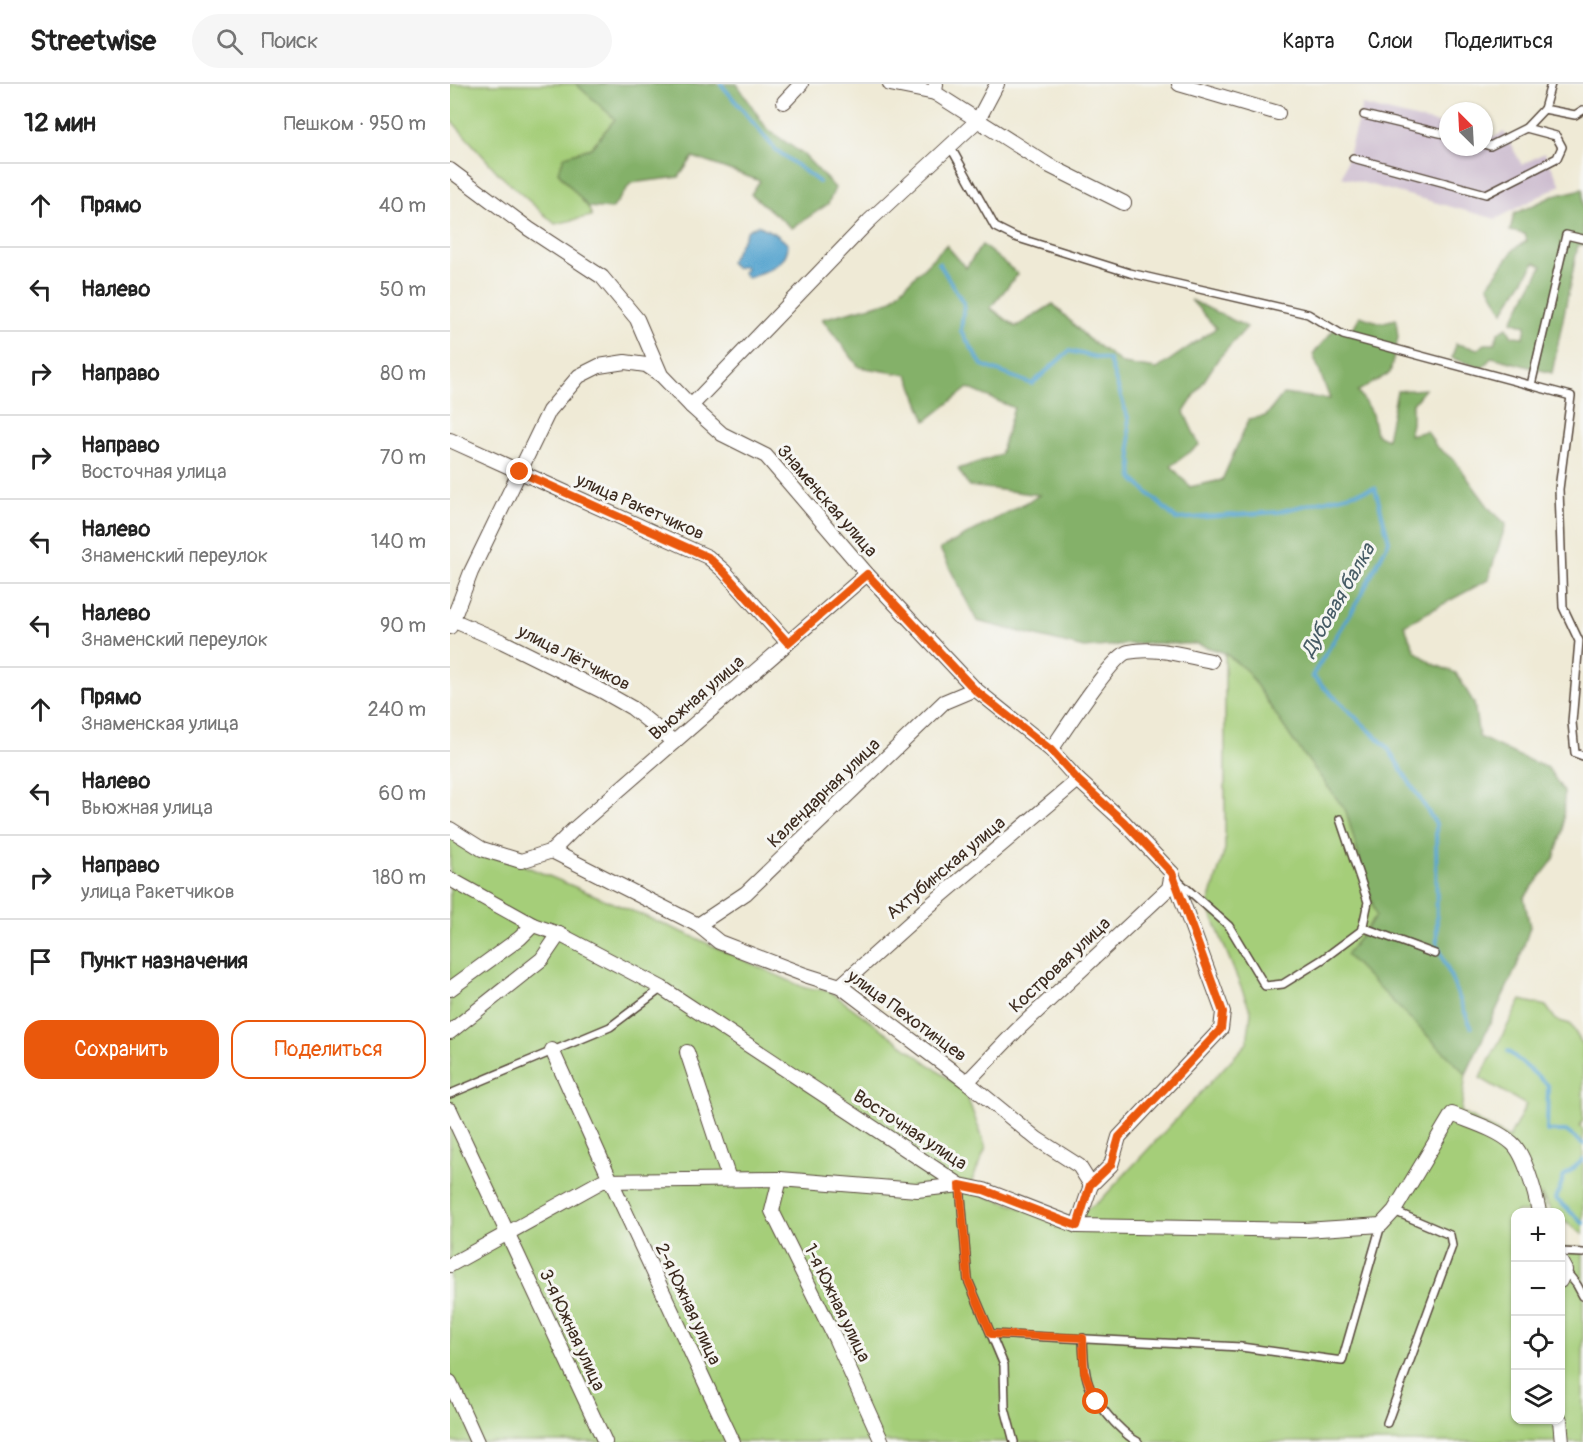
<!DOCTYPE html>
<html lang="ru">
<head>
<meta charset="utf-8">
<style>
	:root { --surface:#fff; --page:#f6f6f6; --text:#222; --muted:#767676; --line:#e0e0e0; --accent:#ea580c }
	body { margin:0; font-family:Pangolin,sans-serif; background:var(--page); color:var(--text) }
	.controls { position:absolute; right:18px; bottom:18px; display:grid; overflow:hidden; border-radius:12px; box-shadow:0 2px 4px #0004 }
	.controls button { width:54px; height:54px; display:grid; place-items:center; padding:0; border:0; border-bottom:2px solid var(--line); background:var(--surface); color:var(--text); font:30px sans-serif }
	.compass { position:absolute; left:989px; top:18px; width:54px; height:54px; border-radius:50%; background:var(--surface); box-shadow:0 2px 4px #0004; rotate:336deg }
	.stop { position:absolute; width:18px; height:18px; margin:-14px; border:4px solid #ea580c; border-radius:50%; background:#fff }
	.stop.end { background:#ea580c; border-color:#fff; box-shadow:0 2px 6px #0008 }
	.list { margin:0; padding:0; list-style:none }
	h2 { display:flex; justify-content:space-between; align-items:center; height:78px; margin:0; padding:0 24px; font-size:26px }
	h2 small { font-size:20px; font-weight:400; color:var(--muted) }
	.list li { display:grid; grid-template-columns:39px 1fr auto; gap:18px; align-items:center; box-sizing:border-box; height:84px; padding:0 24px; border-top:2px solid var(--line) }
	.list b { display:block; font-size:22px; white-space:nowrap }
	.list p { margin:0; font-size:20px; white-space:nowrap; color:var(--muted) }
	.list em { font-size:20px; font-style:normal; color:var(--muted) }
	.actions { display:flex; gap:12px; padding:18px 24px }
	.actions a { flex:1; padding:14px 0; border:2px solid var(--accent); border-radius:18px; text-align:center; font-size:21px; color:var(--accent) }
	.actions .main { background:var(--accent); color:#fff }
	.icon { flex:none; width:33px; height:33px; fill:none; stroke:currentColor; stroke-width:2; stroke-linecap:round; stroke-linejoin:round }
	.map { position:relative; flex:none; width:1133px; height:1358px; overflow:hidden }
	header { display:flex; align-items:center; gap:36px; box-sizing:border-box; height:84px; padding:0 30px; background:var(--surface); border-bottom:2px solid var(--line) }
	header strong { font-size:28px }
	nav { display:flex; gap:33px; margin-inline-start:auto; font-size:21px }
	.search { width:420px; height:54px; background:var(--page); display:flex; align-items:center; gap:15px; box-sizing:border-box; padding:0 21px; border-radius:33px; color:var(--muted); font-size:22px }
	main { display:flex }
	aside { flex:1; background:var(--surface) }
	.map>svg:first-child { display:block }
</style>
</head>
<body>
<header>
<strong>Streetwise</strong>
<div class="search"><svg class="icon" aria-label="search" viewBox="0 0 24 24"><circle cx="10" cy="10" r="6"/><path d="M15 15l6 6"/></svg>Поиск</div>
<nav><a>Карта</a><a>Слои</a><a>Поделиться</a></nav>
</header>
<main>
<aside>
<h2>12 мин<small>Пешком · 950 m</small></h2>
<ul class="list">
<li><svg class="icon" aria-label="ahead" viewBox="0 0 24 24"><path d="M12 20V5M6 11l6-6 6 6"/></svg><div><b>Прямо</b></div><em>40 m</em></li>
<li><svg class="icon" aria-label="left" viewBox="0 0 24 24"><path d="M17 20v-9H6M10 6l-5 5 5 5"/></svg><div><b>Налево</b></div><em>50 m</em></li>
<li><svg class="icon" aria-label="right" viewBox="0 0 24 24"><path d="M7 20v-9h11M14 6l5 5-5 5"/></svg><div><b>Направо</b></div><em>80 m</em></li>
<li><svg class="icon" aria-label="right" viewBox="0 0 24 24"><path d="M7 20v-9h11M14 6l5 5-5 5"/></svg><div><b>Направо</b><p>Восточная улица</p></div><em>70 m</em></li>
<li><svg class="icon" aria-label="left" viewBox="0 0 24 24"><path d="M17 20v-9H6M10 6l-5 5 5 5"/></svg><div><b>Налево</b><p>Знаменский переулок</p></div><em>140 m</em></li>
<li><svg class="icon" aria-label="left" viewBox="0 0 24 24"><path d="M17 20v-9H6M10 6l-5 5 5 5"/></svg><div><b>Налево</b><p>Знаменский переулок</p></div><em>90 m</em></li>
<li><svg class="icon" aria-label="ahead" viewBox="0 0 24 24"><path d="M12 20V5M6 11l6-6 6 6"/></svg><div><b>Прямо</b><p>Знаменская улица</p></div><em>240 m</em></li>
<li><svg class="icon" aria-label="left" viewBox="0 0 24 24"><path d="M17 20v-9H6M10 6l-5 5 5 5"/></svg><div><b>Налево</b><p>Вьюжная улица</p></div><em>60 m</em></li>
<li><svg class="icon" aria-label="right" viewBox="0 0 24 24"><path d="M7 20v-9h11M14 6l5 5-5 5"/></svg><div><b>Направо</b><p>улица Ракетчиков</p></div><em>180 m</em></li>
<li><svg class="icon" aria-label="arrive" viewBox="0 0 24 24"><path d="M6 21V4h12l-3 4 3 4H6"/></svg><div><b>Пункт назначения</b></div></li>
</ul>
<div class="actions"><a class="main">Сохранить</a><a>Поделиться</a></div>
</aside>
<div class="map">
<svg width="1133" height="1358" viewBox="0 0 1133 1358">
	<rect width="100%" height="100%" fill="#f6f6f2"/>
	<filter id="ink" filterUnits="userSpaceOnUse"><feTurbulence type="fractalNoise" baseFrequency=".0167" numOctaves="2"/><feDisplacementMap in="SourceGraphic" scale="12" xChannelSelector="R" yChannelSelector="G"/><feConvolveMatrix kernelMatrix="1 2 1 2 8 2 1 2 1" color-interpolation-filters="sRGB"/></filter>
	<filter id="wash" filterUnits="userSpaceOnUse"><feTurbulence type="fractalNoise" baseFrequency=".008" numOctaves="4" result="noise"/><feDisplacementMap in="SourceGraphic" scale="24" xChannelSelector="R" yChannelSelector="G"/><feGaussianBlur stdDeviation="1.35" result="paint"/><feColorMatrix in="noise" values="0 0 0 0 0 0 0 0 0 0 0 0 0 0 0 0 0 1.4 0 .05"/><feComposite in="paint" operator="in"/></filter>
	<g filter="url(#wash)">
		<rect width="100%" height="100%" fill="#efead6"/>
		<path fill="#cebed0" d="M912,21L998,42V63H1034V51L1044,53L1054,48L1072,81L1094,69L1111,101L1046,135L892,93Z"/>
		<g fill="#a5ce79" stroke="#707c4c" stroke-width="1.5">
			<path d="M0,0H126L166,35L141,64L115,72L108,88L138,123L142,132L105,140L49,90L0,35Z"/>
			<path d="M496,161L516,184L532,161L568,190L540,223L566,243L603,220L637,254L673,280L721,382L740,403L772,396L926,350L967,369L939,551L1039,940L1016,990L1011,1028L1059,1054L1076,1021L1030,994L1071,916L1096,922L1106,936L1120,940L1133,961V1036L1130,1042L1133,1046V1150L1111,1135L1110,1128H1102L1091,1110L1096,1128H1066V1336H1110L1111,1164L1133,1163V1358H0V754L63,777L237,850L355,904L378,906L515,1007L536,1064L518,1106L615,1138L650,1117L797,959L801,928L758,822L775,765V569L789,580L825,473L585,308Z"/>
		</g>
		<g fill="#84b169" stroke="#606e44" stroke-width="1.5">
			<path d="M126,0H287L317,45L354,71L385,104L378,120L342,144L301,110L310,97L243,73L229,93L181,99L162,125L138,123L108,88L115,72L141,64L165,35Z"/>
			<path d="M1133,105V161H1128L1102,289L1042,273L1032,284L1002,274L1006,260L1028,265L1035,260H1044L1049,248L1057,243L1062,252L1074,253L1076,242L1062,237L1092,182L1085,178L1053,228L1038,201L1065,164L1077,157L1075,150L1060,147L1064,130L1103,112Z"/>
			<path d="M496,161L516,184L532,161L568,190L540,224L566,243L603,220L637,254L673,280L707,285L766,244L741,216L797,243L768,275L734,328L749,361L721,382L740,403L772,396L799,335L816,332L833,310L880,315L863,270L886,243L902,246L910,232L930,239L946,235L948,254L940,289L908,307L922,330L926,350L937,355L947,307L975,305L962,321V340L959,351L977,347L986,362L1005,377L1040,425L1056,440L1038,496L954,541L965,567L983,580L1006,589L1024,619L1029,653L1071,673L1098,684L1114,708L1113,746L1104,775L1074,814L1080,843L1067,882L1016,990L896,871L926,832L896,727L842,655L797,587L775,569L747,560L695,559L634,564L527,537L490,465L590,411L519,402L508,385L550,371L564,324L518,304L476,337L458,291L409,283L372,235L440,217Z"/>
		</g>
		<path fill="#56a4cf" stroke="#486776" stroke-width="1.5" d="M308,141L327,151L338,160C338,182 315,186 298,194L292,188L296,185L294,182L286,184L280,178L298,146Z"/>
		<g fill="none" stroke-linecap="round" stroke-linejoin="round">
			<g stroke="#56a4cf" stroke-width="4">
				<path d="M271,0L325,65L369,98"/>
				<path d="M489,179L514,220L511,247L532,281L582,300L619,267L659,276L678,334L683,395L726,435L828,428L925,404L939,457L908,517L862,592L937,663L986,740L987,859L1021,943"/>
				<path d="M1058,967L1098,1001L1097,1047H1116L1133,1060"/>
				<path d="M1133,1076L1114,1092L1106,1115L1133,1139"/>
			</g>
		</g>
	</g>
	<g filter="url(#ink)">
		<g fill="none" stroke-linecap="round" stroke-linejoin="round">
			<g stroke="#56473a" stroke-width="10">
				<g id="lane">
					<path d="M1094,25L1101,0"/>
					<path d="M914,31L998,51"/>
					<path d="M1034,60L1040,62L1076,44L1094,25L1125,31L1133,26"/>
					<path d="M500,62L545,143L565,153L680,189L858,230L893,251L1121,312L1109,405L1113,523L1129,557L1122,638L1125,669L1133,672"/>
					<path d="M903,74L1036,110L1107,74L1112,63L1106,52L1076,44"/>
					<path d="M1081,301L1116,151L1133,155"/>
					<path d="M727,796L779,842L815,902L833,900L873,875L912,846L918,818L890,735"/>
					<path d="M912,843L985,870"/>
					<path d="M0,1010L160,943L212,904"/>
					<path d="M510,1101L518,1196L554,1281L555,1324L564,1358"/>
					<path d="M1110,1168L1133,1169"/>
					<path d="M1115,1186L1127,1201L1133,1212"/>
					<path d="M541,1250L791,1263L892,1277L931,1141"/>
					<path d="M633,1254C634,1294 636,1307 663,1337C671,1345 678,1353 688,1358"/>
					<path d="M937,1339L1002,1162L1000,1151L944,1127"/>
				</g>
			</g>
			<g stroke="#56473a" stroke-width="16">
				<g id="street">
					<path d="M440,0L485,9"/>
					<path d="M486,0L485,9L598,81L674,119"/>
					<path d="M729,0L828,29"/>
					<path d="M334,18L351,0"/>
					<path d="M0,86L79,145L152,193L187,235L211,291L241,322L272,350L316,372L417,490L525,605L601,666L628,696L674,738L722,789L773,928L771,945L669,1053L661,1081L641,1101L627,1142"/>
					<path d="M241,322L419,137L528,36L547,0"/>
					<path d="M0,356L258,473L274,487L338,559"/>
					<path d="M0,535L53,558L152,607L182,624L224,658"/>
					<path d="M0,543L21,488L99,327L129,292L149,282L175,278L196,281L211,291"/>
					<path d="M601,666C613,649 663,571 678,568C706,562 735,572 761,577"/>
					<path d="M0,745L32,765L71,777L102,767L248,841L269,858L355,891L390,902L517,998L587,1055L629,1082L641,1101"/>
					<path d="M102,767L123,746L417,490"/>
					<path d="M0,795L83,841L109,850L212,904L510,1101L534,1106L627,1142L855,1146L931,1141L944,1127L1002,1030C1021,1038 1046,1045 1062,1059C1075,1070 1086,1112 1089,1128"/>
					<path d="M248,841L296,809L494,618L525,605"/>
					<path d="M390,902L479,822L628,696"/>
					<path d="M0,905L70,854L83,841"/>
					<path d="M0,948L92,875L109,850"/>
					<path d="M102,966L161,1097L283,1358"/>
					<path d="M237,968L279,1095"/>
					<path d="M517,998L566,947L719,804L722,789"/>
					<path d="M0,1026L155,1358"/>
					<path d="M330,1095L322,1127L386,1256L432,1358"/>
					<path d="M1110,1177L1115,1186L1110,1197"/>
					<path d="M0,1181L152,1097L330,1095L467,1106L510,1101"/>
					<path d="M0,1298L27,1358"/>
					<path d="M1110,1336L1112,1358"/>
				</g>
			</g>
			<use href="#lane" stroke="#fff" stroke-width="7"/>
			<use href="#street" stroke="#fff" stroke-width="14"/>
		</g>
	</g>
	<g fill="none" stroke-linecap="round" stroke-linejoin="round" filter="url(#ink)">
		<path stroke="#ea580c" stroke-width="8" d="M70,388L258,473L274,488L338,559L417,490L525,606L601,666L628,696L674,738L722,789L773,928L771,945L669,1053L661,1081L640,1101L627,1142L534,1106L510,1101L518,1196L541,1250L633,1254L634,1287L646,1318"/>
	</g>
	<g text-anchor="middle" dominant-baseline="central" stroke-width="6" stroke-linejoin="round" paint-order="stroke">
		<g font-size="18" fill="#3b2a1e" stroke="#f6f6f2">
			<text transform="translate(377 417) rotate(49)">Знаменская улица</text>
			<text transform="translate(190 423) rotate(24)">улица Ракетчиков</text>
			<text transform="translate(124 574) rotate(27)">улица Лётчиков</text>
			<text transform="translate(247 614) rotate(-41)">Вьюжная улица</text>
			<text transform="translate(374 709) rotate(-44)">Календарная улица</text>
			<text transform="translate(496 784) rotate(-40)">Ахтубинская улица</text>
			<text transform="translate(610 881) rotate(-43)">Костровая улица</text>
			<text transform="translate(457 932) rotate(36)">улица Пехотинцев</text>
			<text transform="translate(460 1046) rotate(33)">Восточная улица</text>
			<text transform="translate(387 1219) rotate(64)">1-я Южная улица</text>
			<text transform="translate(238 1220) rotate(65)">2-я Южная улица</text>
			<text transform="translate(122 1246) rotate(65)">3-я Южная улица</text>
		</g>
		<g font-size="20" font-style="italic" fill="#465b65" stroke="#f6f6f2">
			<text transform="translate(888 516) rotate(-60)">Дубовая балка</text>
		</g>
	</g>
</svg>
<div class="controls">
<button>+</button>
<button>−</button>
<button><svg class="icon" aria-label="locate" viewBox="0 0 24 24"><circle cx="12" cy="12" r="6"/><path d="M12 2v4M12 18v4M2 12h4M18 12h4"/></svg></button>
<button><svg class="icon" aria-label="layers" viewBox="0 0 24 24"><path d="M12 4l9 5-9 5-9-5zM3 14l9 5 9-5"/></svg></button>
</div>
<svg class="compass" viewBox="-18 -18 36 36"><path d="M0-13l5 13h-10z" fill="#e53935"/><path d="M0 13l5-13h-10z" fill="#767676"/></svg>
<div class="stop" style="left:646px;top:1318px"></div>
<div class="stop end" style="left:70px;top:388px"></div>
</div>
</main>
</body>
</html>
